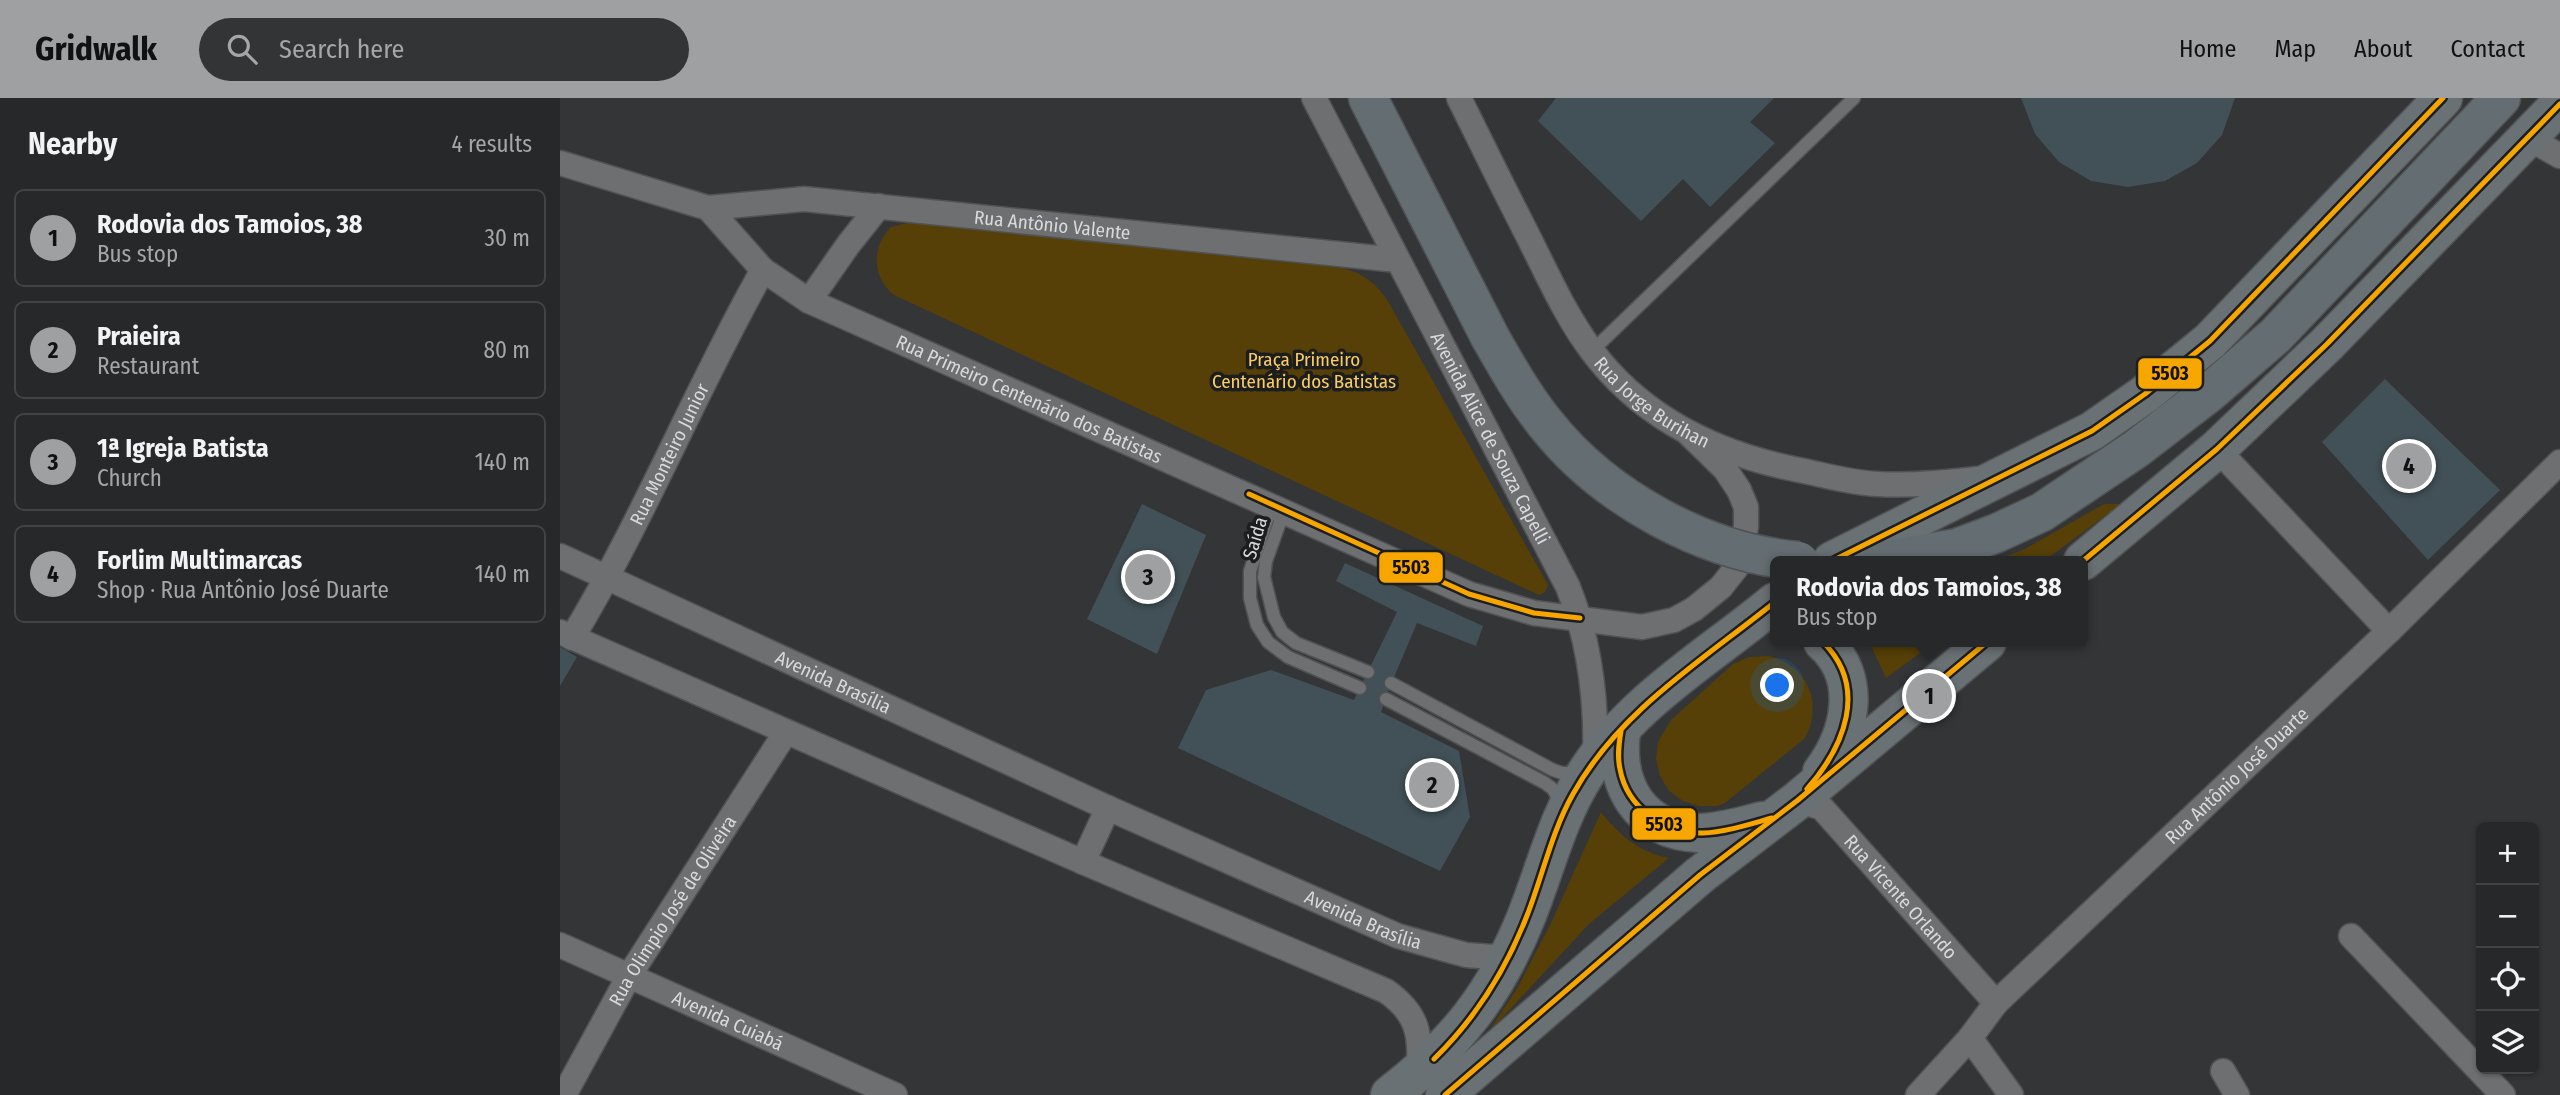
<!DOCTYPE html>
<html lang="en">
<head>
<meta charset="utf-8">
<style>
	:root { --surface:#262829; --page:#323435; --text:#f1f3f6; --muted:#a4a6a8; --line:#424446; --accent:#9ea0a2 }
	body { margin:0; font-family:"Fira Sans Condensed",sans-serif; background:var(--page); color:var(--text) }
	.controls { position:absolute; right:21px; bottom:21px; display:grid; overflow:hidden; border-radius:10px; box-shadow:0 2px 5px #0004 }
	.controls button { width:63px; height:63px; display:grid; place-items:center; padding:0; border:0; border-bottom:2px solid var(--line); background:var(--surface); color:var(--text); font:35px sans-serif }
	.you { position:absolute; left:1218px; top:588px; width:24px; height:24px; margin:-18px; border:5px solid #fff; border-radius:50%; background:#1a73e8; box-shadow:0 0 0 10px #1a73e833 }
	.badge { display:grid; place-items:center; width:46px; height:46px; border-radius:50%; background:var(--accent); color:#111; font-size:23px; font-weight:700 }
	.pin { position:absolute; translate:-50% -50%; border:4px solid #fff; box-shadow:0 2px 7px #0006 }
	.popup { position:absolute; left:1210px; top:458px; width:318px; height:91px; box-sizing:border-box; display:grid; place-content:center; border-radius:10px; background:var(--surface); filter:drop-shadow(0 2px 5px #0005); font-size:23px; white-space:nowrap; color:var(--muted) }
	.popup b { font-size:26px; color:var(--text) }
	.popup::after { content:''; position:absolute; left:50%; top:100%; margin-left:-14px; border:14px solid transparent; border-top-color:var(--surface) }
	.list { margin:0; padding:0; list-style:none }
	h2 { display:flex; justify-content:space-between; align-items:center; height:91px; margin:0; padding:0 28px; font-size:30px }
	h2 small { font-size:23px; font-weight:400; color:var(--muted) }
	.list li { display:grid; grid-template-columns:46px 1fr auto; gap:21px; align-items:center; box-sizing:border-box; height:98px; margin:0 14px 14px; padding:0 14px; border:2px solid var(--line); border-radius:10px }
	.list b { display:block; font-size:26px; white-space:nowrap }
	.list p { margin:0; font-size:23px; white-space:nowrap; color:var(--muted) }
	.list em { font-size:23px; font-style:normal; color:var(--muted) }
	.icon { flex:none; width:38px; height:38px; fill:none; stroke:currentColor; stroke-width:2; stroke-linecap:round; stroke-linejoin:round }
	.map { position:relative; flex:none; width:2000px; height:997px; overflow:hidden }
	header { display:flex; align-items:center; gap:42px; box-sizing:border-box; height:98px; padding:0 35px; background:var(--accent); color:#111 }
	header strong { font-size:33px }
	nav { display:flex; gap:38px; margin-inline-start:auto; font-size:24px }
	.search { width:490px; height:63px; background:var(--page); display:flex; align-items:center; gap:18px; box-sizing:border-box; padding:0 24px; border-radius:38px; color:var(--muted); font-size:26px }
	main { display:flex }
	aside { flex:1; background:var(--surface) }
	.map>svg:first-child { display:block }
</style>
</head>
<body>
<header>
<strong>Gridwalk</strong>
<div class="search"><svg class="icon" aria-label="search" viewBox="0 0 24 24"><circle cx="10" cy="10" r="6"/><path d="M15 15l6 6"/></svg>Search here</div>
<nav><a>Home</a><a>Map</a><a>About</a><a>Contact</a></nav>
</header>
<main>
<aside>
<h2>Nearby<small>4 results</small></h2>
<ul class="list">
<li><span class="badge">1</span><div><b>Rodovia dos Tamoios, 38</b><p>Bus stop</p></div><em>30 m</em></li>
<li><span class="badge">2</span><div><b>Praieira</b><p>Restaurant</p></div><em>80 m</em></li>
<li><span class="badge">3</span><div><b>1ª Igreja Batista</b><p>Church</p></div><em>140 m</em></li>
<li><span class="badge">4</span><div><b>Forlim Multimarcas</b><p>Shop · Rua Antônio José Duarte</p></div><em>140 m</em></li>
</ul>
</aside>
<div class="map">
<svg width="2000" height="997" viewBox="0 0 2000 997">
	<rect width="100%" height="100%" fill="#333537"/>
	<g fill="#564007">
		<path d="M351,124L782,170C804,175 818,187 829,205L988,487L985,494L979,497L334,197C312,180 311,149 331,129Z"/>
		<path d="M1544,406H1561L1484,463H1432L1463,452Z"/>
		<path d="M1306,544H1375L1326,580L1312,550Z"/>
		<path d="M1208,558C1247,566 1265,607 1244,641L1165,705L1157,708H1139L1123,703L1109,693L1100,678L1096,661L1098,644L1111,622L1173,566L1189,559Z"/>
		<path d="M1041,714C1058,736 1080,755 1109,760L1029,826L928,935L958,889L991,825Z"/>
	</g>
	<g fill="#425157">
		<path d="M996,0H1214L1190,24L1215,45L1150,109L1123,81L1081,123L978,23Z"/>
		<path d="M1461,0H1675L1662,37L1637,65L1605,83L1568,89L1531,83L1499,64L1475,36Z"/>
		<path d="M1825,281L1940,392L1868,462L1762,344Z"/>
		<path d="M582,406L646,437L597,556L527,521Z"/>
		<path d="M785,465L923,528L916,548L857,525L829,591L821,614L899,653L910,719L880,773L618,650L646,592L711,572L794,602L837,514L776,483Z"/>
		<path d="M0,549L17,559L0,588Z"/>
	</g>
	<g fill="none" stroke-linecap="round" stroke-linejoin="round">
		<g stroke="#505254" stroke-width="15">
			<g id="service">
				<path d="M1032,253L1294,0"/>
				<path d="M712,407L690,473V500L697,527L708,544L728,559L800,590"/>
				<path d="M724,413L706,463L704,479L714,519L722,534L736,545L808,574"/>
				<path d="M831,585L993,672L1002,675H1018"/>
				<path d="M826,601L985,685L993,691L1002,707"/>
			</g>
		</g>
		<g stroke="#505254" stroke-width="27">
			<g id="minor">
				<path id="s1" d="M754,0L1008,489C1030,544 1037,602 1035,662"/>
				<path id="s2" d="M899,0C922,47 946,95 970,142C989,180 1007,220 1032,253C1083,321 1157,356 1239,372C1264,377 1291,385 1317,386C1351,388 1384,385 1417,381"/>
				<path d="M1968,40L2000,58"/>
				<path id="s3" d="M0,65L148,110L203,172L249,203L909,496L974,515L1082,529L1114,522L1134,511L1161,489L1176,470L1186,429V409L1179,392L1165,371L1129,336"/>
				<path id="s4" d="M148,110L244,101L837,162"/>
				<path d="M249,203L288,147L319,108"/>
				<path d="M1657,351L1829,533"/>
				<path id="s5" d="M0,458L548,710L838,838L906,857L933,859L950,854"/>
				<path d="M0,534L523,764L826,893C860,917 860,937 859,975"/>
				<path id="s6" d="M12,540C84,421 135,292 203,172"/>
				<path id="s7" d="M1238,702L1262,710L1436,905"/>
				<path d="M523,764L548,710"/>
				<path d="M1791,838L1943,997"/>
				<path id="s8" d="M0,847L335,997"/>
				<path d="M1410,940L1451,997"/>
				<path d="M1663,973L1677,997"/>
				<path id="s9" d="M4,997L69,878L226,634"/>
				<path id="s10" d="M1358,997L1410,940L1436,905L1829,533L2000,364"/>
			</g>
		</g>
		<g stroke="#505254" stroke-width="41">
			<g id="primary">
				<path d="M1272,463L1532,333L1585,296L1650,243L1883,0"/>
				<path d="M1523,463L1657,351L1767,246L2000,6"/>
				<path d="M1061,633C1054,687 1079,733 1139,735C1160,735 1182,728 1203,723"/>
				<path d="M1262,674C1291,635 1303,579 1263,544"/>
				<path d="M830,997C896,946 936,895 967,817C986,769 998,718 1026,675C1073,602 1150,558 1215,504"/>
				<path d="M885,997L1140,777L1238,702L1427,544"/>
			</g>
		</g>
		<g stroke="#505254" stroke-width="41">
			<g id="motorway">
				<path d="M808,0L930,239"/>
				<path d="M1321,463L1397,450L1437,435L1482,414L1576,351L1649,295L1716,237L1941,0"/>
			</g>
		</g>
		<use href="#service" stroke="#6e6f70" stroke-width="12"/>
		<use href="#minor" stroke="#6e6f70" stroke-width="24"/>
		<use href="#primary" stroke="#6a7174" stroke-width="38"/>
		<use href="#motorway" stroke="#646e72" stroke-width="38"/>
		<g stroke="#505254" stroke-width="41" stroke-linecap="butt">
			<path id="motorway-bridge" d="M930,239C947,269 964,299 985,325C1044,400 1145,455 1239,463"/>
		</g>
		<use href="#motorway-bridge" stroke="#646e72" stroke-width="38"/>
		<g stroke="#1b1d1e" stroke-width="10">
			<g id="bus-1">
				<path d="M689,396L909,496L974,515L1020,520"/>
				<path d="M1272,463L1532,333L1585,296L1650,243L1883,0"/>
				<path d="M1523,463L1657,351L1767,246L2000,6"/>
				<path d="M1061,633C1059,645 1057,658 1060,671C1067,710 1105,736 1143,735C1166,734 1190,726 1212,720"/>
				<path d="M1247,691C1284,649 1309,590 1263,544"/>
				<path d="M874,961C916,920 947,870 968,815C983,776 992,733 1013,696C1059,613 1143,562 1215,504"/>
				<path d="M885,997L1140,777L1238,702L1427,544"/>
			</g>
		</g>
		<use href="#bus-1" stroke="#f7a600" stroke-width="5"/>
	</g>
	<g text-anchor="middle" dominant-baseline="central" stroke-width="7" stroke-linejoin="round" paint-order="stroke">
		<g font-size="19" fill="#d7dadb" stroke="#1b1d1e">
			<text stroke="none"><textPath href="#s4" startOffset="346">Rua Antônio Valente</textPath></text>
			<text stroke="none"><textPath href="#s3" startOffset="534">Rua Primeiro Centenário dos Batistas</textPath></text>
			<text stroke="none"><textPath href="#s2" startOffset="366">Rua Jorge Burihan</textPath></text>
			<text stroke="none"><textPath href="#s1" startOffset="383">Avenida Alice de Souza Capelli</textPath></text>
			<text stroke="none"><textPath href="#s6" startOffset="208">Rua Monteiro Junior</textPath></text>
			<text transform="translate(695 440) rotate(-73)">Saída</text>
			<text stroke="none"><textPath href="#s5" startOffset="301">Avenida Brasília</textPath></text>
			<text stroke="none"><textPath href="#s10" startOffset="452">Rua Antônio José Duarte</textPath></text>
			<text stroke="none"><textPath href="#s7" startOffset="144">Rua Vicente Orlando</textPath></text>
			<text stroke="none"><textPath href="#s9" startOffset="214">Rua Olimpio José de Oliveira</textPath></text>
			<text stroke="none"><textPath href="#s5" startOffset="882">Avenida Brasília</textPath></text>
			<text stroke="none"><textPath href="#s8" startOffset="184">Avenida Cuiabá</textPath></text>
		</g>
		<g font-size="19" fill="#fbcc63" stroke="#1b1d1e">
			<text x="744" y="261">Praça Primeiro<tspan x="744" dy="22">Centenário dos Batistas</tspan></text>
		</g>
	</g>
	<g stroke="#1b1d1e" stroke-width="2.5">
		<rect x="1577" y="259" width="66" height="33" rx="7" fill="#f7a600"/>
		<rect x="818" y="453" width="66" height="33" rx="7" fill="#f7a600"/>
		<rect x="1071" y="709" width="66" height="34" rx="7" fill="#f7a600"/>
	</g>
	<g font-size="19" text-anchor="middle" font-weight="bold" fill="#111">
		<text x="1610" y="282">5503</text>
		<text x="851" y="476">5503</text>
		<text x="1104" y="733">5503</text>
	</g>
</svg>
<div class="controls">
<button>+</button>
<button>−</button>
<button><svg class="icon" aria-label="locate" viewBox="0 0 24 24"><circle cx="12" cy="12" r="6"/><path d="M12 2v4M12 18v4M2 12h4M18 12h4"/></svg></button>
<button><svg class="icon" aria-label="layers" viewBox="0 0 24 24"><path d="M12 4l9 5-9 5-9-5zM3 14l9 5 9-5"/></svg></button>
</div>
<div class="you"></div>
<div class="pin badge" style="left:1369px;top:598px">1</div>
<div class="popup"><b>Rodovia dos Tamoios, 38</b>Bus stop</div>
<div class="pin badge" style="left:872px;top:687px">2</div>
<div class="pin badge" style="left:588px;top:479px">3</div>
<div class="pin badge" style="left:1849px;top:368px">4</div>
</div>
</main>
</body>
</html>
